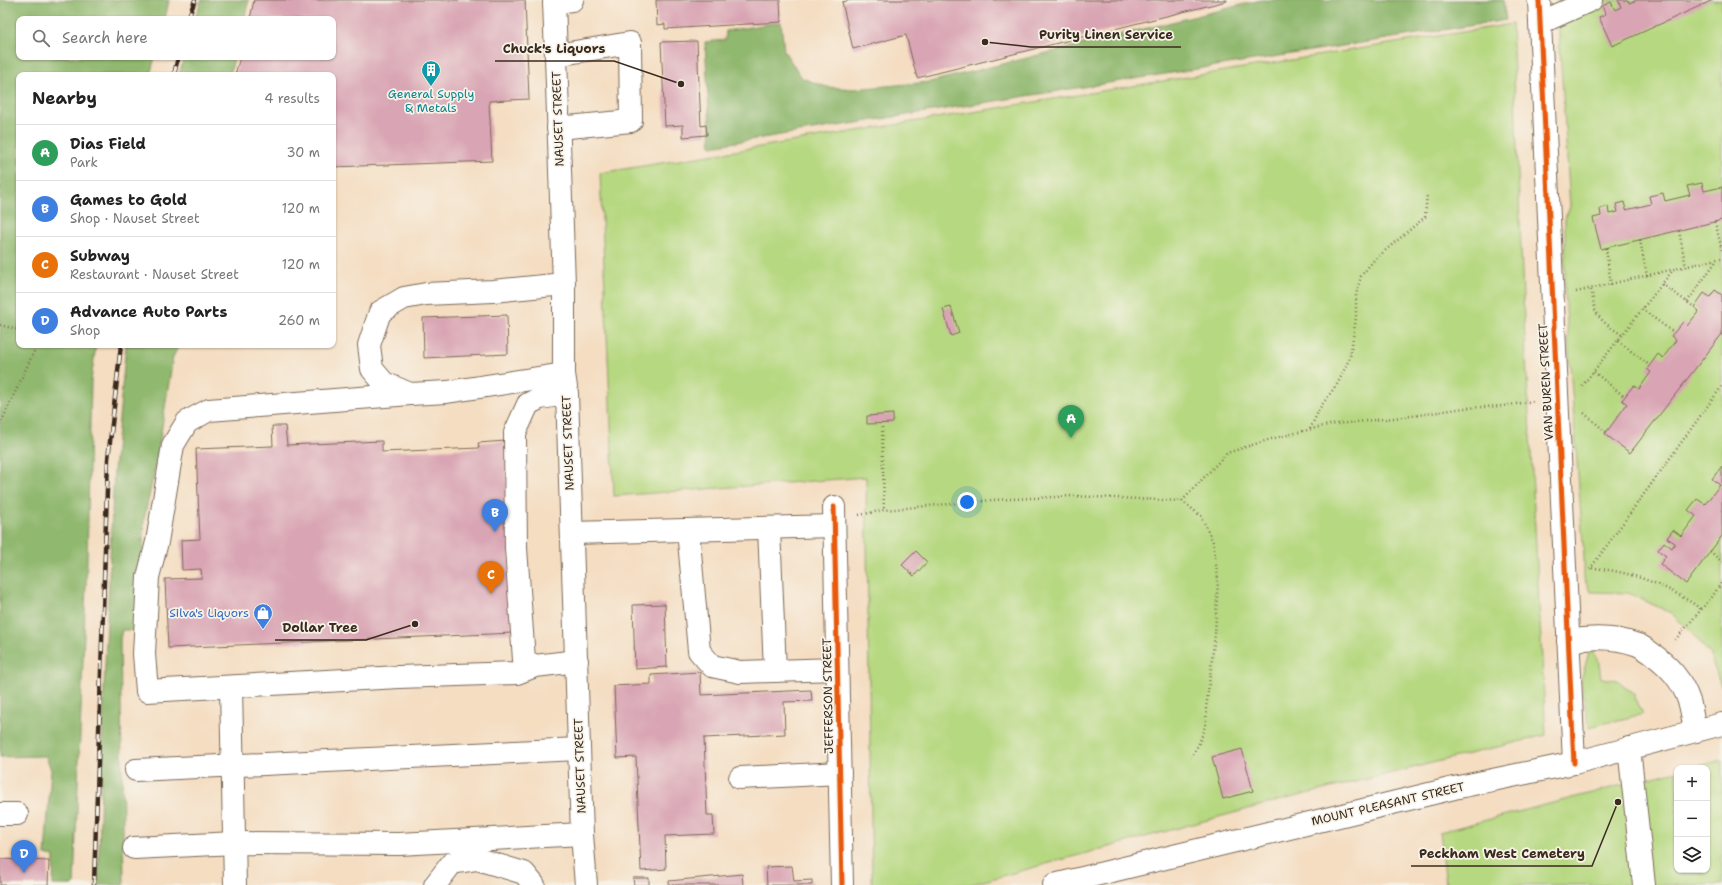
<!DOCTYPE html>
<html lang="en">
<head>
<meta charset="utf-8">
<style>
	:root { --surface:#fff; --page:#f2f2f2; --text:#222; --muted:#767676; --line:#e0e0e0; --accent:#2563eb }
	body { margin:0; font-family:"Shantell Sans",sans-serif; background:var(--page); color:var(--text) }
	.controls { position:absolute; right:12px; bottom:12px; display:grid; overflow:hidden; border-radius:8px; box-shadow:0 1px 3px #0004 }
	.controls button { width:36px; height:36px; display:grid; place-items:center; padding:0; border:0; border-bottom:1px solid var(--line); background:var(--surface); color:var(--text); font:20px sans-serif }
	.you { position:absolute; left:967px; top:502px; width:14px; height:14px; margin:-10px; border:3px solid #fff; border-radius:50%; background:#1a73e8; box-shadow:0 0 0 6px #1a73e833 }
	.badge { display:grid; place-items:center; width:26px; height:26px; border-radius:50%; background:var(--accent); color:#fff; font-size:13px; font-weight:700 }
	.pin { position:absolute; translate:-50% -33px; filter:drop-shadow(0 1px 2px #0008) }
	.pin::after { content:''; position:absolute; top:21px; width:14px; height:12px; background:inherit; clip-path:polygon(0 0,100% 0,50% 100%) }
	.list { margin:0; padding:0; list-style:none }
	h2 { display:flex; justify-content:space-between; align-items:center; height:52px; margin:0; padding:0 16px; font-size:17px }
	h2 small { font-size:13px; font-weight:400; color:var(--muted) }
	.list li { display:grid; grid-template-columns:26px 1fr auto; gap:12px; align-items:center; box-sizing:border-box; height:56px; padding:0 16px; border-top:1px solid var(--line) }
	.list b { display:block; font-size:15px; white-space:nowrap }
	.list p { margin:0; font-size:13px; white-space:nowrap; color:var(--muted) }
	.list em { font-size:13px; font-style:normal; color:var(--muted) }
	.icon { flex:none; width:22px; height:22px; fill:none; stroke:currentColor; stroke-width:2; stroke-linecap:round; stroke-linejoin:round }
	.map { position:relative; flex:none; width:1722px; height:885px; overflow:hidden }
	.search { position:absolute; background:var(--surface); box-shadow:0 1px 3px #0004; left:16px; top:16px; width:320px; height:44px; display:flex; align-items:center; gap:10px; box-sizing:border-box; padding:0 14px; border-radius:8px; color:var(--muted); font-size:15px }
	.panel { position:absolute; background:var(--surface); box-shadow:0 1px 3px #0004; left:16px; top:72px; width:320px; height:276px; border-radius:8px }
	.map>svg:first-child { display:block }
</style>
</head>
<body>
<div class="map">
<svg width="1722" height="885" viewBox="0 0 1722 885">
	<rect width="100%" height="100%" fill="#f7f3e8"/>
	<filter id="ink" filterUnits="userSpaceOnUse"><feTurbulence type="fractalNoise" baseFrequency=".025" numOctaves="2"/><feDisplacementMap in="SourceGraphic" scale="8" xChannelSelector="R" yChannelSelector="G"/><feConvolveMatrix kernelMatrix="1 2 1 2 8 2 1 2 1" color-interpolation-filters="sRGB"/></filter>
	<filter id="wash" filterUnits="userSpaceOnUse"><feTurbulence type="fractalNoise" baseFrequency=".012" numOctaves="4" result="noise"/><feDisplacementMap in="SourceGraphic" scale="16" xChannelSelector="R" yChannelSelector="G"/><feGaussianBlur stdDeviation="0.9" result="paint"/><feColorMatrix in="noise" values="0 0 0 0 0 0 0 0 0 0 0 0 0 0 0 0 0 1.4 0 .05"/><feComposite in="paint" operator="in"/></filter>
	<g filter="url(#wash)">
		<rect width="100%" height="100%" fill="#f4ddc1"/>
		<g fill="#b6d880" stroke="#78814f">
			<path d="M1557,0H1722V688L1709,653L1693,634L1671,613L1628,593L1591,592L1584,579V558L1565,295V218L1570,207Z"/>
			<path d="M1512,24L1524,321L1546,735L1270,803L969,885H872L866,477L614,496L600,173Z"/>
			<path d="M1590,649L1598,658L1601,678L1617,680L1633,693L1643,714L1589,727L1581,680Z"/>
			<path d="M1722,760V885H1446L1440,832L1677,771V870H1707V768H1691Z"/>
		</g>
		<g fill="#90b86e" stroke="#667146">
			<path d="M0,0H169L165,19H19V57H155L150,75H19V345H96L91,381L87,560L74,885H53L54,857L45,855L51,770L46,756L0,757Z"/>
			<path d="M201,0H249L244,19H195Z"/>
			<path d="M1261,0H1503L1506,20L711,146L705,42L725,40L726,31L781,22L784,51L802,78L827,87L854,89L930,82Z"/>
			<path d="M184,57H234L230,75H179Z"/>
			<path d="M126,345H179L173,357L156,464L144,519L141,601L137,630H122L120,639L124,885H98L104,686L114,471Z"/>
		</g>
		<g id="blocks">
			<g fill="#d9a5b4">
				<path d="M254,0H525L529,99L489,101L492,161L333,167V75H235L240,57H333V19H250Z"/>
				<path d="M656,0H780L781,22L665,29V24L657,25Z"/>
				<path d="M851,0H1227V1L917,78L906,35L853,49L842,2Z"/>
				<path d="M1618,0H1628L1629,3L1637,0H1713L1612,46L1599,17L1606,14L1602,6L1611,2L1615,10L1621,7Z"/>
				<path d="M697,41L701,126L706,125L707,135L683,137V125L665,126L661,42Z"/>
				<path d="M1702,183L1704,191L1722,187V220L1601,249L1593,218L1601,216L1600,209L1608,206L1609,214L1618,212L1616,204L1624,202L1626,210L1651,204L1649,196L1663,193L1665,201L1690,195L1687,186Z"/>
				<path d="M1715,290L1722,295V334L1630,453L1605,434L1627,404L1622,400L1634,385L1639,389L1651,372L1647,369L1658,354L1663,358L1676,340L1671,336L1683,322L1687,326L1699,311L1694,307L1704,293L1710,297Z"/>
				<path d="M951,307L959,333L951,336L943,309Z"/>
				<path d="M507,315L508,354L424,358L423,318Z"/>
				<path d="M893,414V423L867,424V416Z"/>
				<path d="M272,426H285L287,445L382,441V452L479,448L478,443L505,441L513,633L168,648L165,579L202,578L201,569L182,570L181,540L200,539L196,449L273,446Z"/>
				<path d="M1722,466V536L1686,584L1660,564L1666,556L1658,550L1664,542L1672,548L1675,543L1667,538L1673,530L1681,536L1696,516L1688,510L1697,499L1705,504L1720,485L1712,479Z"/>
				<path d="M916,551L927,562L914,576L902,565Z"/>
				<path d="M665,604L667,667L635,669L633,605Z"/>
				<path d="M700,672L701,695L811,690L812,701L784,702L785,734L704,738L707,815H713L714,834L665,836L666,869L641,871L636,757L617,758L614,686L651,684V675Z"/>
				<path d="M1242,749L1253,791L1223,799L1212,757Z"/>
				<path d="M0,859L49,861L48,885H0Z"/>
				<path d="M792,866L794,881L812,880V885H767L766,867Z"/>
				<path d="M742,874L743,885H669V881Z"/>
				<path d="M633,878H649V885H634Z"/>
			</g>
		</g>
	</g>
	<g filter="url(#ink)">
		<use href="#blocks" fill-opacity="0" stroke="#7c6957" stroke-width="1"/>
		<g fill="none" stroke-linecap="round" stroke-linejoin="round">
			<g stroke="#7c6957" stroke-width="24">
				<g id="minor">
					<path d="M1539,0L1574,763"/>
					<path d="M554,3L572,0"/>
					<path d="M1540,23L1591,0"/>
					<path d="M556,55L630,43L631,121L558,128"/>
					<path d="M564,284L493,291L426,294L404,298L380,312L369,345L372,369L384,383L410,394L447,392L564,374"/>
					<path d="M410,394L209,410L187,422L173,445L157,542L148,577L144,654L147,691L399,677L517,673L535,666"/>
					<path d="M567,394L540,398L528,404L515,433L516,548L524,660L535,666L577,661"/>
					<path d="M834,507L842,885"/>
					<path d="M769,528L775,671"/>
					<path d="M688,530L699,651L712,666L740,672L837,669"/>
					<path d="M572,533L834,526"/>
					<path d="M1568,641C1591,637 1616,637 1638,645C1643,647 1647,650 1651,653C1669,666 1682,680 1689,701C1692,710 1693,721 1695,731"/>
					<path d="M231,687L235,885"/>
					<path d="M1629,748L1644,885"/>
					<path d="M136,770L579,749"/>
					<path d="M740,778L840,773"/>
					<path d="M0,814H17"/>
					<path d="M134,848L235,843L399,844L582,834"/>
					<path d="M435,885L452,863L477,859L524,873L534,885"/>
				</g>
			</g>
			<g stroke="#7c6957" stroke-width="24">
				<g id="major">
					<path d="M554,0L564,284V374L567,394L582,834L586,885"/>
					<path d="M1054,885L1454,788L1574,763L1722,724"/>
				</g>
			</g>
			<g stroke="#7c6957" stroke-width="2.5" stroke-dasharray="1 3" stroke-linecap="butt">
				<path d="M1715,222L1722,250"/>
				<path d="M1679,231L1686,267"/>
				<path d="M1640,240L1647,276"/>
				<path d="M1606,248L1611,285"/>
				<path d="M1662,284L1694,307"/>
				<path d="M1591,290C1593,296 1593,302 1595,309C1599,321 1612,328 1622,335"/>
				<path d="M1576,292L1722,258"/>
				<path d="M1687,302L1717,260"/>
				<path d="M1642,309L1674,333"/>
				<path d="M0,325L19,330"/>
				<path d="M1618,341L1649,365"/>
				<path d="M1594,372L1625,397"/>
				<path d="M1582,386L1673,270"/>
				<path d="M1584,413L1606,432"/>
				<path d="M882,423L884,510"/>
				<path d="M0,425L37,345"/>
				<path d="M1310,429L1321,406L1338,383L1350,357L1356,318V295L1361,276L1374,260L1425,217L1427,194"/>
				<path d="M1182,501L1227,453L1271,439L1328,425L1412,416L1464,408L1503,406L1534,401"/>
				<path d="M859,515L884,510L992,500L1073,496L1182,501L1201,516L1213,542L1218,579L1215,634L1206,709C1208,725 1200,744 1191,757"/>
				<path d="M1710,551L1722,562"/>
				<path d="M1592,568C1631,571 1669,586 1701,609"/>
				<path d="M1590,569L1722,386"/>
				<path d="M1675,640L1712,597L1722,582"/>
			</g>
			<use href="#minor" stroke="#fff" stroke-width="22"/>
			<use href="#major" stroke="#fff" stroke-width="22"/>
			<g stroke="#3b2a1e" stroke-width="4.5">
				<g id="rail">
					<path d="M188,19L195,0"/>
					<path d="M174,75L178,57"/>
					<path d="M94,885L108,459L121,345"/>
				</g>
			</g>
			<use href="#rail" stroke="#f7f3e8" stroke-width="3" stroke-dasharray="9" stroke-linecap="butt"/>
			<g stroke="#f7f3e8" stroke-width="8">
				<g id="cycleway">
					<path d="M1539,0L1574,763"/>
					<path d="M834,507L842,885"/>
				</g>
			</g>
			<use href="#cycleway" stroke="#e8590c" stroke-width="5"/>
		</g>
	</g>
	<defs>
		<g id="building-pin" transform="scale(1)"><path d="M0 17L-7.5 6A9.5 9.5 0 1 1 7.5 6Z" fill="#0f9aa8" stroke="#f7f3e8"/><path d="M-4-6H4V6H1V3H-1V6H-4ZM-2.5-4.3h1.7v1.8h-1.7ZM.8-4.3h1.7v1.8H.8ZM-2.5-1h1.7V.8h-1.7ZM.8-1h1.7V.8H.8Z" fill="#fff"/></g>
		<g id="shop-pin" transform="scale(1)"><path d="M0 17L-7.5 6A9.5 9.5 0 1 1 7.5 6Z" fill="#3f7fe0" stroke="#f7f3e8"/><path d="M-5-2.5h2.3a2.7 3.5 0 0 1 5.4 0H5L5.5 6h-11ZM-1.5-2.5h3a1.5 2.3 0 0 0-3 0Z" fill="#fff"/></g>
	</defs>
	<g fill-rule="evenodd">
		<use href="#building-pin" x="431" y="70"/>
		<use href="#shop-pin" x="263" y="613"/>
	</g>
	<g text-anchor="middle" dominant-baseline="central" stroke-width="3.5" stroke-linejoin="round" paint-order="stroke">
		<g font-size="12" fill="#0d838f" stroke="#f7f3e8">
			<text x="431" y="94">General Supply<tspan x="431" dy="14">&amp; Metals</tspan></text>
		</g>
		<g font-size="12" fill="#3b2a1e" stroke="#f7f3e8">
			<text transform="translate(558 119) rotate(-92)">NAUSET STREET</text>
			<text transform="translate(1546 382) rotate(-93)">VAN BUREN STREET</text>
			<text transform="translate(568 443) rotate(-92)">NAUSET STREET</text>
			<text transform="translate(828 696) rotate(-91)">JEFFERSON STREET</text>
			<text transform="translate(580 766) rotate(-92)">NAUSET STREET</text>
			<text transform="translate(1388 804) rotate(-13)">MOUNT PLEASANT STREET</text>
		</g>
		<g font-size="12" fill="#366cbe" stroke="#f7f3e8" text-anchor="end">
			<text x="249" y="613">Silva's Liquors</text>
		</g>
	</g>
	<path fill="none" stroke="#3b2a1e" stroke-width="1.5" d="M985 42L1031 47H1181M681 84L614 61H495M415 624L366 640H275M1618 802L1592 866H1411"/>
	<g fill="#3b2a1e" stroke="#f7f3e8" stroke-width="1.5">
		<circle cx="985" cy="42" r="4"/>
		<circle cx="681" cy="84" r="4"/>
		<circle cx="415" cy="624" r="4"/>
		<circle cx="1618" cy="802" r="4"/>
	</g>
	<g font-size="13" text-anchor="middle" font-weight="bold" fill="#3b2a1e" stroke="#f7f3e8" stroke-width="3.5" stroke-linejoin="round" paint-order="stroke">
		<text x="1106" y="39">Purity Linen Service</text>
		<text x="554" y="53">Chuck's Liquors</text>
		<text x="320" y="632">Dollar Tree</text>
		<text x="1502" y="858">Peckham West Cemetery</text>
	</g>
</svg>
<div class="controls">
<button>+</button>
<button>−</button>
<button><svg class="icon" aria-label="layers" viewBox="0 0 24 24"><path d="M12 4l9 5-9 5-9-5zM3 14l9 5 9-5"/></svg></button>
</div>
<div class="you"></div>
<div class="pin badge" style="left:1071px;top:438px;background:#2e9e5b">A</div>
<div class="pin badge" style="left:495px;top:532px;background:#3f7fe0">B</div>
<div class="pin badge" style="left:491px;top:594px;background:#e8710a">C</div>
<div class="pin badge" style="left:24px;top:873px;background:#3f7fe0">D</div>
<div class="search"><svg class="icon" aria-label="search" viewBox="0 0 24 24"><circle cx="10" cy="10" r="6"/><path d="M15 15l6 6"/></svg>Search here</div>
<section class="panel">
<h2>Nearby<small>4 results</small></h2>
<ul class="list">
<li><span class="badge" style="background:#2e9e5b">A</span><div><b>Dias Field</b><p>Park</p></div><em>30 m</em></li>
<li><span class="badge" style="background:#3f7fe0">B</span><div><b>Games to Gold</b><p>Shop · Nauset Street</p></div><em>120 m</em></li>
<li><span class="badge" style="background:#e8710a">C</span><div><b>Subway</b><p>Restaurant · Nauset Street</p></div><em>120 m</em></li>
<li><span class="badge" style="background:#3f7fe0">D</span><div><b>Advance Auto Parts</b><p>Shop</p></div><em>260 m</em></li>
</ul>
</section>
</div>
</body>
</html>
